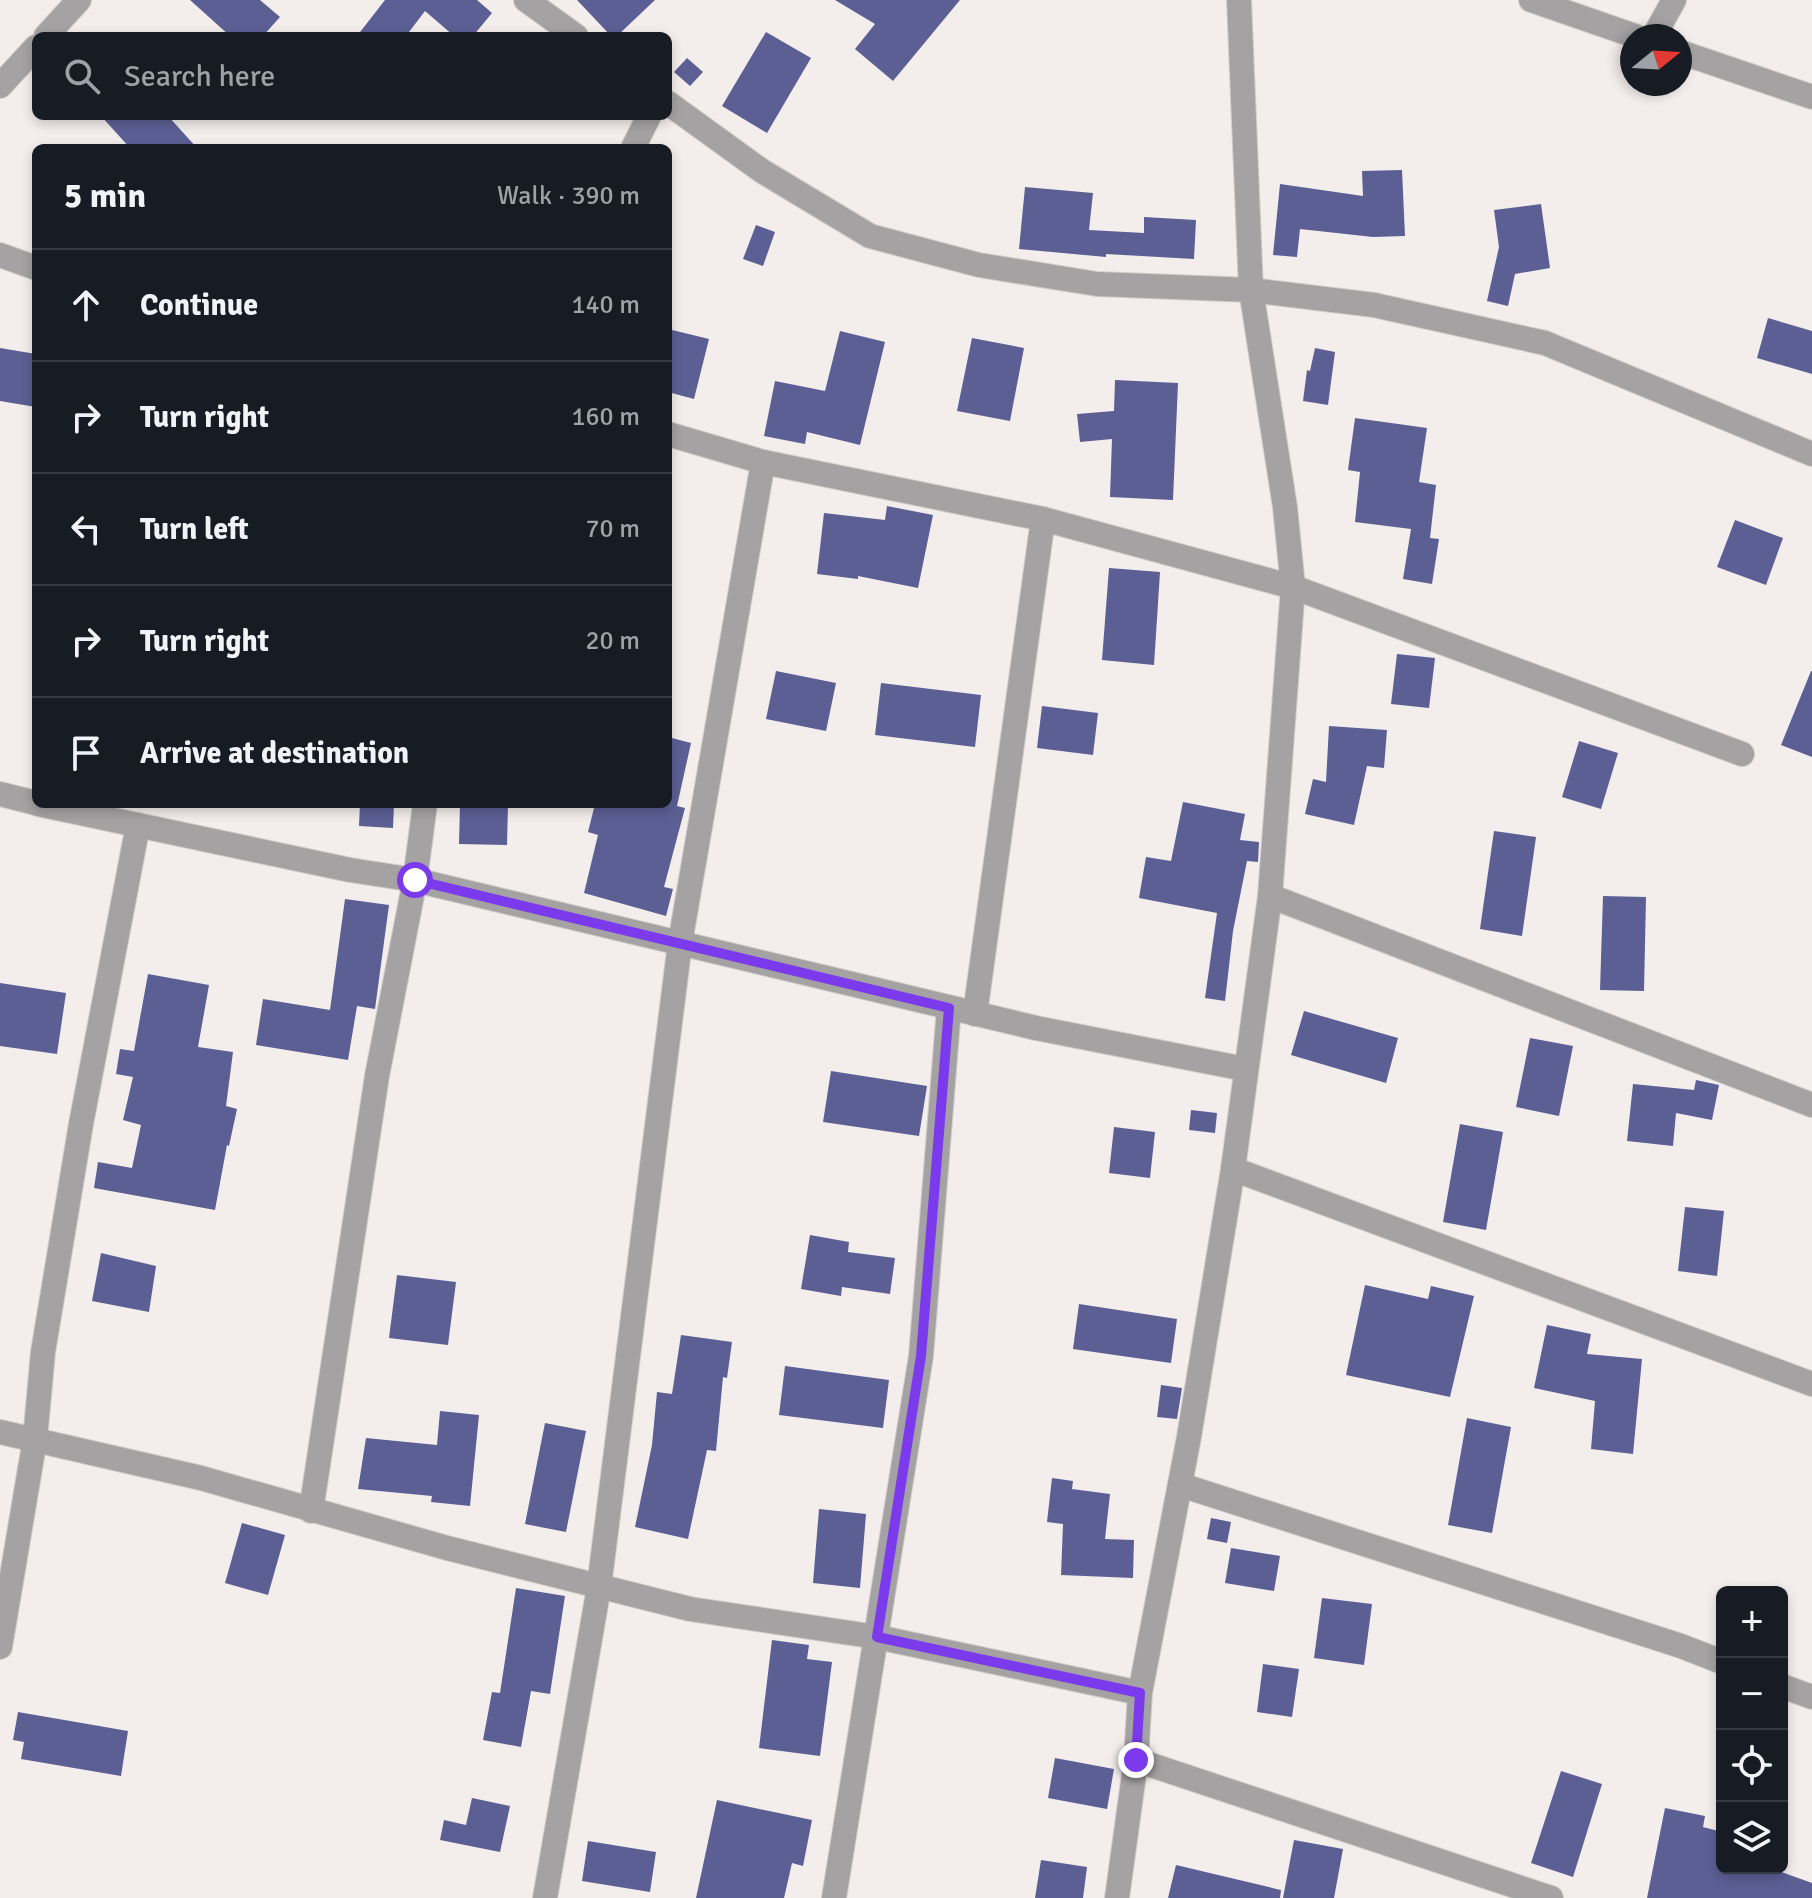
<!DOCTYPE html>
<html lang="en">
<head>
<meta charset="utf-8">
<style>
	:root { --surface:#171b24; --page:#242831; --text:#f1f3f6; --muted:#9ea1a6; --line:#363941 }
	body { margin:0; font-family:Signika,sans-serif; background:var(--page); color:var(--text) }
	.controls { position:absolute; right:24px; bottom:24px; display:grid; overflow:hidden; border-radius:12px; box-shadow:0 4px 12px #0003 }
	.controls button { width:72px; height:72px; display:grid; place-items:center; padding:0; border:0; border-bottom:2px solid var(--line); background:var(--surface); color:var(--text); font:40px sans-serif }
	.compass { position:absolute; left:1620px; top:24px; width:72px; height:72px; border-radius:50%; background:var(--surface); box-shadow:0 4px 12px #0003; rotate:72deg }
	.stop { position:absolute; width:24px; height:24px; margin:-18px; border:6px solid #7c3aed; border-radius:50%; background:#fff }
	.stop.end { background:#7c3aed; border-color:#fff; box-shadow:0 2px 8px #0008 }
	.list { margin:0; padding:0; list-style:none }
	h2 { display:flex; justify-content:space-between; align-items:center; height:104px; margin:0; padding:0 32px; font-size:34px }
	h2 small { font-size:26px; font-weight:400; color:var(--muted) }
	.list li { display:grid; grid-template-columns:52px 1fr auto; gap:24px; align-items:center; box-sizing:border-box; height:112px; padding:0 32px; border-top:2px solid var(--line) }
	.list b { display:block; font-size:30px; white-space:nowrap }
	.list em { font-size:26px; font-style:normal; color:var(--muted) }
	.icon { flex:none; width:44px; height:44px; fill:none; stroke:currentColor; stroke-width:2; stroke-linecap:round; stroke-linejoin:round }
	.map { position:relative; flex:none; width:1812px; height:1898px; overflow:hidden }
	.search { position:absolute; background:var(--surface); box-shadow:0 4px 12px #0003; left:32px; top:32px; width:640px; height:88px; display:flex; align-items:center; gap:20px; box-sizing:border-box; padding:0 28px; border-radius:12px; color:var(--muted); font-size:30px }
	.panel { position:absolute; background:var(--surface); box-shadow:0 4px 12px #0003; left:32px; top:144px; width:640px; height:664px; border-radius:12px }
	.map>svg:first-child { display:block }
</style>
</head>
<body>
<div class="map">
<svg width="1812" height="1898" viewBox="0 0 1812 1898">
	<rect width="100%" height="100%" fill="#f3eeec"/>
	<g fill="#5c5f94">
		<path d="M190,0H260L280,17L263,36H230Z"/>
		<path d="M385,0H477L492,13L473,36H454L425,11L406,36H357Z"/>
		<path d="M577,0H655L617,36H611Z"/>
		<path d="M835,0H960L893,81L855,49L875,24Z"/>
		<path d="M766,32L811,58L767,133L722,106Z"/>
		<path d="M687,58L703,72L690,86L674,72Z"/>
		<path d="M101,116H168L197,148H130Z"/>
		<path d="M1402,170L1405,236L1373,237L1300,229L1297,257L1273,255L1280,184L1363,196L1362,171Z"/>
		<path d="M1025,187L1093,193L1089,230L1144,233V217L1196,220L1194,259L1106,254V257L1019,249Z"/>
		<path d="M1541,204L1550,268L1515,274L1508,306L1487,301L1499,247L1494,210Z"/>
		<path d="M756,225L775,232L763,266L743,259Z"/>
		<path d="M1768,318L1812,331V374L1757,358Z"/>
		<path d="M668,329L709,339L694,399L668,392Z"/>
		<path d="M840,331L885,342L860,445L807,432L805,444L764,436L775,381L825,391Z"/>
		<path d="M972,338L1024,348L1010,421L957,411Z"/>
		<path d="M0,348L36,354V407L0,401Z"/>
		<path d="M1315,348L1335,352L1328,405L1303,401L1307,370L1310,371Z"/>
		<path d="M1115,380L1178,383L1173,500L1110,497L1112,439L1080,442L1077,414L1114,411Z"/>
		<path d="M1355,418L1427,428L1419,482L1436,485L1430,538L1439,539L1432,584L1403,579L1411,529L1355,522L1360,472L1348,470Z"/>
		<path d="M887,506L933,515L918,588L858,576V579L817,574L824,513L885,520Z"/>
		<path d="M1735,520L1783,538L1766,585L1717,567Z"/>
		<path d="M1109,568L1160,572L1154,665L1102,660Z"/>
		<path d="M1397,654L1435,658L1429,708L1391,704Z"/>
		<path d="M776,671L836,683L826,731L766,719Z"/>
		<path d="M1811,671H1812V757L1781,745Z"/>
		<path d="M881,683L981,695L975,747L875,735Z"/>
		<path d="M1042,706L1098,713L1093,755L1037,748Z"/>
		<path d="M1329,726L1387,730L1384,768L1367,766L1354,825L1305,814L1313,779L1326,782Z"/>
		<path d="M668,737L691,743L677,806L685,808L664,887L673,889L666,916L584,893L598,835L588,832L595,804H668Z"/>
		<path d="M1579,741L1618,753L1601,809L1562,797Z"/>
		<path d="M1183,802L1245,814L1240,840L1259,842L1258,862L1247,861L1233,931L1225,1001L1205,998L1217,913L1139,898L1146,857L1171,861Z"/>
		<path d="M360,804H394L393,828L359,826Z"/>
		<path d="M460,804H508L507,845L459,844Z"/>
		<path d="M1494,831L1536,837L1522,936L1480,929Z"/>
		<path d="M1603,896L1646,897L1644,991L1600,990Z"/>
		<path d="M345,899L389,905L375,1009L357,1006L348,1060L256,1045L263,999L330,1010Z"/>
		<path d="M148,974L209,985L198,1047L233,1052L226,1106L237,1109L229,1146L227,1145L215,1210L94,1188L98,1162L132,1168L141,1125L123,1120L133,1077L116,1074L120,1049L134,1051Z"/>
		<path d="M0,983L66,993L57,1054L0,1046Z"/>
		<path d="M1304,1011L1398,1038L1386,1083L1291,1055Z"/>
		<path d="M1530,1038L1573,1046L1559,1116L1516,1107Z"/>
		<path d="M831,1071L927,1086L919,1136L823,1122Z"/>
		<path d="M1696,1080L1719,1085L1712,1120L1676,1113L1673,1146L1627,1141L1633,1084L1694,1090Z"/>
		<path d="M1191,1110L1217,1113L1215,1133L1189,1130Z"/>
		<path d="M1460,1124L1503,1132L1486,1230L1443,1222Z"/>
		<path d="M1114,1127L1155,1132L1150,1178L1109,1173Z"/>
		<path d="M1685,1207L1724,1211L1717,1276L1678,1271Z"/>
		<path d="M810,1235L849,1242L848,1252L895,1258L890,1294L842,1287L841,1296L801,1289Z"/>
		<path d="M101,1253L156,1266L149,1312L92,1301Z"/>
		<path d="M397,1275L456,1282L448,1345L389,1338Z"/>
		<path d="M1365,1285L1428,1299L1431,1286L1474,1296L1450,1397L1346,1375Z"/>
		<path d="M1079,1304L1177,1319L1171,1363L1073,1349Z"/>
		<path d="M1547,1325L1591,1334L1587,1354L1642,1359L1633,1454L1591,1449L1595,1401L1534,1388Z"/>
		<path d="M681,1335L732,1342L727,1378L723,1377L716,1451L707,1450L688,1539L635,1527L652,1445L657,1392L672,1394Z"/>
		<path d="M785,1366L889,1380L883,1428L779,1415Z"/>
		<path d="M1161,1385L1182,1388L1177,1419L1157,1417Z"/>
		<path d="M440,1411L479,1415L470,1506L431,1502L432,1496L358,1489L366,1438L437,1445Z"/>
		<path d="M1467,1418L1511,1427L1492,1533L1448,1525Z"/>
		<path d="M545,1423L586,1431L566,1532L525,1524Z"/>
		<path d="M1052,1478L1073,1481L1072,1489L1110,1494L1105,1539L1134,1540L1133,1578L1061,1575L1063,1524L1047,1522Z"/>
		<path d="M819,1509L866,1514L860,1588L813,1583Z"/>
		<path d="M1211,1518L1231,1522L1227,1543L1207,1539Z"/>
		<path d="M242,1523L285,1535L268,1595L225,1583Z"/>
		<path d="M1231,1548L1280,1556L1274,1591L1225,1583Z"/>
		<path d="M516,1588L565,1596L550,1694L531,1691L521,1747L483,1740L492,1692L500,1693Z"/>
		<path d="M1322,1598L1372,1604L1364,1665L1314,1658Z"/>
		<path d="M772,1640L809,1645L807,1659L832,1662L820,1756L759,1748Z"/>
		<path d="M1263,1664L1299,1669L1292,1717L1257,1712Z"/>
		<path d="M18,1712L128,1731L121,1776L21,1759L24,1742L13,1740Z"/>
		<path d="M1055,1758L1114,1769L1107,1809L1048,1798Z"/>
		<path d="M1561,1771L1602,1784L1573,1877L1531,1863Z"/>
		<path d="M472,1798L510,1806L500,1852L440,1840L444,1820L466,1825Z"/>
		<path d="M717,1800L812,1820L803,1866L792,1863L784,1898H696Z"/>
		<path d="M1665,1808L1705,1816L1703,1827L1722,1832V1868H1770L1812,1883V1898H1647Z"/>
		<path d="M1294,1840L1343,1849L1334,1898H1283Z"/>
		<path d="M588,1841L656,1852L650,1892L582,1881Z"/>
		<path d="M1041,1860L1087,1867L1083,1898H1035Z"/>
		<path d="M1176,1865L1281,1890L1280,1898H1168Z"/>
	</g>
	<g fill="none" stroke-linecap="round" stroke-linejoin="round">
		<g stroke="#d1ccca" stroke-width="26">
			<g id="minor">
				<path d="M526,0L576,36"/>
				<path d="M1531,0L1635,36"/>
				<path d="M46,36L79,0"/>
				<path d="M1654,36L1674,0"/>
				<path d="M1680,52L1812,97"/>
				<path d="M0,86L36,47"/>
				<path d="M668,103L762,171L870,236L979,265L1097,284L1251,290L1374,305L1545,343L1812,454"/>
				<path d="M633,148L649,116"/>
				<path d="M0,255L36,268"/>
				<path d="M668,434L763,462L1043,519L1293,587L1742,754"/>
				<path d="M0,794L36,803"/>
				<path d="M38,804L350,870L415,880L1036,1028L1245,1069"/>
				<path d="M1270,896L1812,1105"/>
				<path d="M975,1014L1043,519"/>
				<path d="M1233,1169L1812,1384"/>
				<path d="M0,1432L201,1478L447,1548L690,1609L877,1637L1140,1693"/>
				<path d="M1181,1485L1681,1646L1722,1662"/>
				<path d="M311,1511L377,1076L415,880L425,804"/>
				<path d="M0,1647L35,1439L43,1352L81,1124L138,825"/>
				<path d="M1782,1686L1812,1697"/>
				<path d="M1136,1760L1551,1898"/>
				<path d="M545,1898L599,1587L680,943L763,462"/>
				<path d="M834,1898L921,1356L949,1008"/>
				<path d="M1117,1898L1136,1760L1140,1693L1189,1437L1233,1169L1270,896L1293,587L1285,507L1251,290L1239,0"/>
			</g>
		</g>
		<use href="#minor" stroke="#a4a2a2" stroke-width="24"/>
	</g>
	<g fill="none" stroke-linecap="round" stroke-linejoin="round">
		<path stroke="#7c3aed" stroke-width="10" d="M415,880L949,1008L921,1356L877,1637L1140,1693L1136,1760"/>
	</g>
</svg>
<div class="controls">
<button>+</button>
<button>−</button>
<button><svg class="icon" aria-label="locate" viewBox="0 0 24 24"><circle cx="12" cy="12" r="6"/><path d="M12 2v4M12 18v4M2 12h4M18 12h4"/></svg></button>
<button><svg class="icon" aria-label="layers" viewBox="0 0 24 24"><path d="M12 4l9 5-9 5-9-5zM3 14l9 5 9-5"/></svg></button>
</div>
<svg class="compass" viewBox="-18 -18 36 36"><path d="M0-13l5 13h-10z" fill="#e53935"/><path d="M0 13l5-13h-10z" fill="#9ea1a6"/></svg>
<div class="stop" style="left:415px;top:880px"></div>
<div class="stop end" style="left:1136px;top:1760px"></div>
<div class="search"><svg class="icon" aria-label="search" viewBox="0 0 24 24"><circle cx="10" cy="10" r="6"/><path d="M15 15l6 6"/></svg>Search here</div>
<section class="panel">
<h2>5 min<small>Walk · 390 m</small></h2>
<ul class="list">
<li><svg class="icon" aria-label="ahead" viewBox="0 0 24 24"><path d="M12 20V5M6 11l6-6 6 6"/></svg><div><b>Continue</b></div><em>140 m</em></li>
<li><svg class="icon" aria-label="right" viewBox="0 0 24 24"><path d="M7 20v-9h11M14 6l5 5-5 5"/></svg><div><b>Turn right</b></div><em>160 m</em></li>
<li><svg class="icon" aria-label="left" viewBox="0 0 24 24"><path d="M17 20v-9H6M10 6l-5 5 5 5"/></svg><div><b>Turn left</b></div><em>70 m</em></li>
<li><svg class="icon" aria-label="right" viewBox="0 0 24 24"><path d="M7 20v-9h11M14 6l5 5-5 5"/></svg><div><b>Turn right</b></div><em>20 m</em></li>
<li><svg class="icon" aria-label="arrive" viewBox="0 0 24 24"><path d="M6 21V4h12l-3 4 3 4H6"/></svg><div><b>Arrive at destination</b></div></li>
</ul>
</section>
</div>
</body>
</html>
